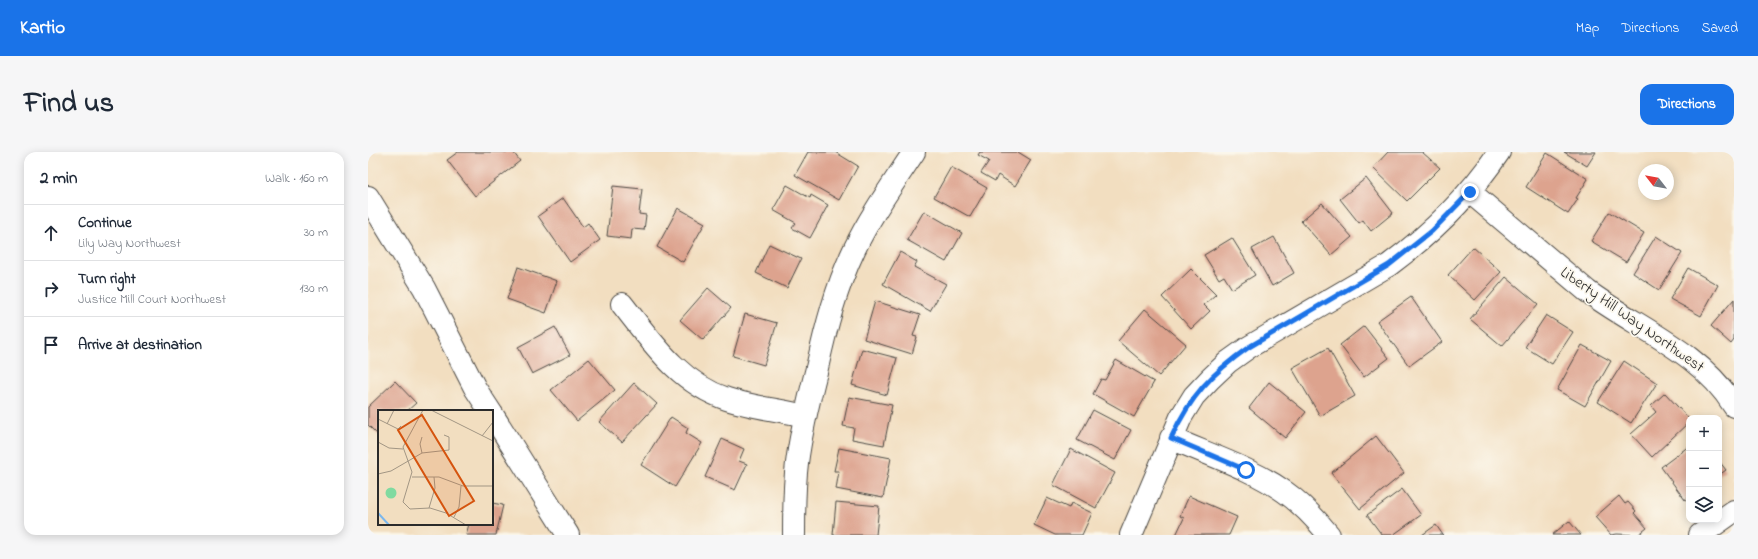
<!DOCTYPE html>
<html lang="en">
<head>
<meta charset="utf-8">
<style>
	:root { --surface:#fff; --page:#f6f6f7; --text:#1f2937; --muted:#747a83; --line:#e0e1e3; --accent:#1a73e8 }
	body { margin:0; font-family:"Indie Flower",sans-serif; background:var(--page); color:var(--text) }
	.controls { position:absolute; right:12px; bottom:12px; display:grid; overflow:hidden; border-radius:8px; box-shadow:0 2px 10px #0003 }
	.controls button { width:36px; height:36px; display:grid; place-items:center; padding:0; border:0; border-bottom:1px solid var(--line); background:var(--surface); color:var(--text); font:20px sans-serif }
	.compass { position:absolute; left:1270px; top:12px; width:36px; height:36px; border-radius:50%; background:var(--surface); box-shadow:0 2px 10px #0003; rotate:301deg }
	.stop { position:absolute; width:12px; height:12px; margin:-9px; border:3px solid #1a73e8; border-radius:50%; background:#fff }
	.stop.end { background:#1a73e8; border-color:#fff; box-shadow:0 1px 4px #0008 }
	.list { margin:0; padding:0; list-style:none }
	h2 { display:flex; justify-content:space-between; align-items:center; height:52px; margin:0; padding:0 16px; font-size:17px }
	h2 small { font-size:13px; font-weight:400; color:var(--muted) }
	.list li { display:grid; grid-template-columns:26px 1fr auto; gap:12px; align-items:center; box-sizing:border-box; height:56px; padding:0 16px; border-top:1px solid var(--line) }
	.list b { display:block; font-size:15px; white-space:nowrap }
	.list p { margin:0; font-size:13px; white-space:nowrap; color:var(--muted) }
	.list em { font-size:13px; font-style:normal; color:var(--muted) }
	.icon { flex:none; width:22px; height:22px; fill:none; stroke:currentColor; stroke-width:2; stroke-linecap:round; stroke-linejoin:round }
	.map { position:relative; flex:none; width:1366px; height:383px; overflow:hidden; border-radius:12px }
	header { display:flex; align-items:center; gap:24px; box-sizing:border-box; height:56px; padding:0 20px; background:var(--accent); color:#fff }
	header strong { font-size:19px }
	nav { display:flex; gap:22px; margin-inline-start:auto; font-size:14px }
	.intro { display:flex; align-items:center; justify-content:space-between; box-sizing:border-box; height:96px; padding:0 24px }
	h1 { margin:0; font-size:28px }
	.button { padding:10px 18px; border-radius:12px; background:var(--accent); color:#fff; font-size:14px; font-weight:700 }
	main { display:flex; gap:24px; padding:0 24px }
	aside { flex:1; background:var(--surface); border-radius:12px; box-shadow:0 2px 10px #0003 }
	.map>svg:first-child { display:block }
</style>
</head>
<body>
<header>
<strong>Kartio</strong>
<nav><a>Map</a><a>Directions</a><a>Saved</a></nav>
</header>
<div class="intro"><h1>Find us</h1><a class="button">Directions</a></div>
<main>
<aside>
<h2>2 min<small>Walk · 160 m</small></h2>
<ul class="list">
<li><svg class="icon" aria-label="ahead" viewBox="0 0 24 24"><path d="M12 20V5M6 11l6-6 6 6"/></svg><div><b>Continue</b><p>Lily Way Northwest</p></div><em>30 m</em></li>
<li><svg class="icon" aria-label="right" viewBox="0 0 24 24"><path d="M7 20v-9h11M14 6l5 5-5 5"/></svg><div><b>Turn right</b><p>Justice Mill Court Northwest</p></div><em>130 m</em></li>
<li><svg class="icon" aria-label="arrive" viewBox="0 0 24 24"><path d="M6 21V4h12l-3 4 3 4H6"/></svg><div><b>Arrive at destination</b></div></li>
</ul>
</aside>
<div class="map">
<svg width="1366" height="383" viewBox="0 0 1366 383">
	<rect width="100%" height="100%" fill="#fbf7ec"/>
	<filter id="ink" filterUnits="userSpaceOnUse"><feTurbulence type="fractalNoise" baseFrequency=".025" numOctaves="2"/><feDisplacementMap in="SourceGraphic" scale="8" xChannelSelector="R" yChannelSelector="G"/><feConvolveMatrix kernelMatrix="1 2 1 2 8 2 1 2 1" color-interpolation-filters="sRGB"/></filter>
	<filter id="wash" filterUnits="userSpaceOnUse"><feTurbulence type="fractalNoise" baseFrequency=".012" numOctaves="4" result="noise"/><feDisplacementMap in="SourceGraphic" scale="16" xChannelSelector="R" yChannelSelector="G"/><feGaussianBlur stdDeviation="0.9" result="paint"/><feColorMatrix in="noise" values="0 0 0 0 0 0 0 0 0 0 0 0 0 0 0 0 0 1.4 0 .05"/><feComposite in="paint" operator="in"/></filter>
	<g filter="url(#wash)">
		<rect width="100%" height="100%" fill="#f2dec0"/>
		<g id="blocks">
			<g fill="#dda38e">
				<path d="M90,0H145L152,9L107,44L79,8Z"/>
				<path d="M440,0H467L490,14L471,48L427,23Z"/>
				<path d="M612,0H650L663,8L647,34L630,23L627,29L613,21L621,9L610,3Z"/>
				<path d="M1020,0H1054L1072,16L1039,49L1005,16Z"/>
				<path d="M1196,0H1228L1219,14Z"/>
				<path d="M1179,1L1220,27L1208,46L1210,47L1200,62L1158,35Z"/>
				<path d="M583,15L619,36L602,65L566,45Z"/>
				<path d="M998,26L1025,61L1003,79L995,68L991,71L972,47Z"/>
				<path d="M419,33L442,46L443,43L460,53L442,86L424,76L428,71L405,58Z"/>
				<path d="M245,34L274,37L271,62L278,63L276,78L264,77L263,87L239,84Z"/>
				<path d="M195,46L215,75L220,71L232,88L202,110L170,64Z"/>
				<path d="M954,51L984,85L963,103L933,69Z"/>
				<path d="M310,56L337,71L315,110L289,95Z"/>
				<path d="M556,59L594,81L578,110L539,88Z"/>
				<path d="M1241,60L1276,81L1258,110L1223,89Z"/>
				<path d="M1288,84L1314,101L1291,138L1265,121Z"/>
				<path d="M906,85L926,121L904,134L884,97Z"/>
				<path d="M864,86L887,123L864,137L856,124L851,127L836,103Z"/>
				<path d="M401,92L433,107L419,136L388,121Z"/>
				<path d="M1105,95L1133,120L1107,148L1080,123Z"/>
				<path d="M532,100L549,110L546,115L578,132L562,159L515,132Z"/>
				<path d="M150,115L189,129L178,161L139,147Z"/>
				<path d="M1320,116L1350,133L1333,164L1302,147Z"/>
				<path d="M823,117L848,142L836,153L842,159L823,177L794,145Z"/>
				<path d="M1138,125L1170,152L1134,194L1102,167Z"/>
				<path d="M340,136L363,156L335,188L312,168Z"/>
				<path d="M1043,145L1074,190L1041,214L1009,169Z"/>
				<path d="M1366,147V188L1363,192L1343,174Z"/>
				<path d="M507,149L552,163L545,184L549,185L544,202L496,187Z"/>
				<path d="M777,157L818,192L791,224L750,189Z"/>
				<path d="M377,162L409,171L396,213L365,204Z"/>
				<path d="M1178,163L1205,180L1184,212L1157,195Z"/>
				<path d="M996,174L1021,206L996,225L972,193Z"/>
				<path d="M187,175L202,203L164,222L150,195Z"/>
				<path d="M1214,193L1243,209L1217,254L1189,238Z"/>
				<path d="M960,196L987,244L952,264L924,216Z"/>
				<path d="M494,197L529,206L519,243L484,233Z"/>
				<path d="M221,207L247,238L209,269L183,238Z"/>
				<path d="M748,208L786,230L766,265L725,242L733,227L737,228Z"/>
				<path d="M1256,209L1289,231L1263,271L1230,250Z"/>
				<path d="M27,229L48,251L39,259H11V284L0,273V255Z"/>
				<path d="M901,230L938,260L917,286L881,256Z"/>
				<path d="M266,231L289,252L254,290L231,270Z"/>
				<path d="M1297,241L1321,267V270L1284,305L1263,282L1288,260L1283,254Z"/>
				<path d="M481,245L524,253L516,293L484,287L486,276L475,274Z"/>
				<path d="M725,258L763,278L747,308L709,288Z"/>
				<path d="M303,265L320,276L318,281L334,291L307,335L273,313Z"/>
				<path d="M1008,284L1036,321L992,357L963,321Z"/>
				<path d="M354,287L376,297L371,309L379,312L367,338L337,325Z"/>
				<path d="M1321,294V346L1317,348L1293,315Z"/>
				<path d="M471,296L523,306L515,346L468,337L471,319H466Z"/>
				<path d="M703,297L747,321L728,356L685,333Z"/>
				<path d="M1351,309L1358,318L1351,323Z"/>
				<path d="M1034,337L1053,363L1025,383H1014L999,363Z"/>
				<path d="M821,344L869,365L861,383H808L816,366L812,364Z"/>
				<path d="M1251,344L1257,352L1260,350L1268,359L1266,361L1279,376L1270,383L1249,382L1243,383L1227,365Z"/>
				<path d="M679,346L701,356L703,351L724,361L714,383H687L666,373Z"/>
				<path d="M468,350L511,354L508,383H465Z"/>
				<path d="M124,351L135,353L128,383H98L101,372H124Z"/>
				<path d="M1201,369L1213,383H1184Z"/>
				<path d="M1068,373L1075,383H1054Z"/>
			</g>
		</g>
	</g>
	<g filter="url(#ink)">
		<use href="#blocks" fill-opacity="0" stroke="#494641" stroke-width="1"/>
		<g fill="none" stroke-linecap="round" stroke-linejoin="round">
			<g stroke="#494641" stroke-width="24">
				<g id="street">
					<path d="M1102,40L1219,139C1269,176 1333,200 1366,254"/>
					<path d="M0,45L56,136L107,236L122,259"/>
					<path d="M254,152C284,190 311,231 359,247C384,255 412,258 437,264"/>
					<path d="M124,262L200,383"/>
					<path d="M803,286C841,303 883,316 917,340C934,352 948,367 961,383"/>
					<path d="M426,383C426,359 426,335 429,311C433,279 441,247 449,216C458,175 468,136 486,98C502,64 525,32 546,0"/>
					<path d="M763,383L813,265L826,244L842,227L860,210L881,195L1021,113C1064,81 1101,45 1131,0"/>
					<path d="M1332,383L1366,359"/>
				</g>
			</g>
			<use href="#street" stroke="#fff" stroke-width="22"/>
		</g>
	</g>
	<g fill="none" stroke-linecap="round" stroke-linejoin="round" filter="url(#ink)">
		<path stroke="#1a73e8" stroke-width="5" d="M878,318L803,286C823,243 843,222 881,195L1021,113L1064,79L1102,40"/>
	</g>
	<g text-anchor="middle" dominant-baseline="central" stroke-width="3.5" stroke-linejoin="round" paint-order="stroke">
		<g font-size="16" fill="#2b2b2b" stroke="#fbf7ec">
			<text transform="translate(1264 168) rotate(35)">Liberty Hill Way Northwest</text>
		</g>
	</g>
	<g transform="translate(10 258)">
		<rect width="115" height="115" fill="#f2dec0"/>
		<path d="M7.5 83a5.5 5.5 0 1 1 11 0a5.5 5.5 0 1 1-11 0Z" fill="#80daa0"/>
		<path fill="none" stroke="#7bb7ed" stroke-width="2" d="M0,103L11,115"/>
		<path fill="none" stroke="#a29684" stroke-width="1" d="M45,0L25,37L34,62L25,92L32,99L52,98L68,103L88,115M53,0L115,31M0,9L20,19L23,16M9,14L16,0M104,26L115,12M0,32L11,38L25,39M44,43L42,34L44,27M0,64L13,61L44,43L71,40V27L66,25M34,67H61L85,76H115V105M51,98L57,78L56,67M76,107L81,97L83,76"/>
		<path fill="#d5540f" fill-opacity="0.15" stroke="#d5540f" stroke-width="2" d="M44,5L96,91L71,106L20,20Z"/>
		<rect width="115" height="115" fill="none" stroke="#2b2b2b" stroke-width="2"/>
	</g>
</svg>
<div class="controls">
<button>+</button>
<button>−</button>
<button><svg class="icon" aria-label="layers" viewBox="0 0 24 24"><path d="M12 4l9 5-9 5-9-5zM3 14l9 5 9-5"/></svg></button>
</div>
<svg class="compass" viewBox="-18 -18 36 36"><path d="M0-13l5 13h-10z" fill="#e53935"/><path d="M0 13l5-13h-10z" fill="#747a83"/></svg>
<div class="stop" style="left:878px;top:318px"></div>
<div class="stop end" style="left:1102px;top:40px"></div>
</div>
</main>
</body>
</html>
